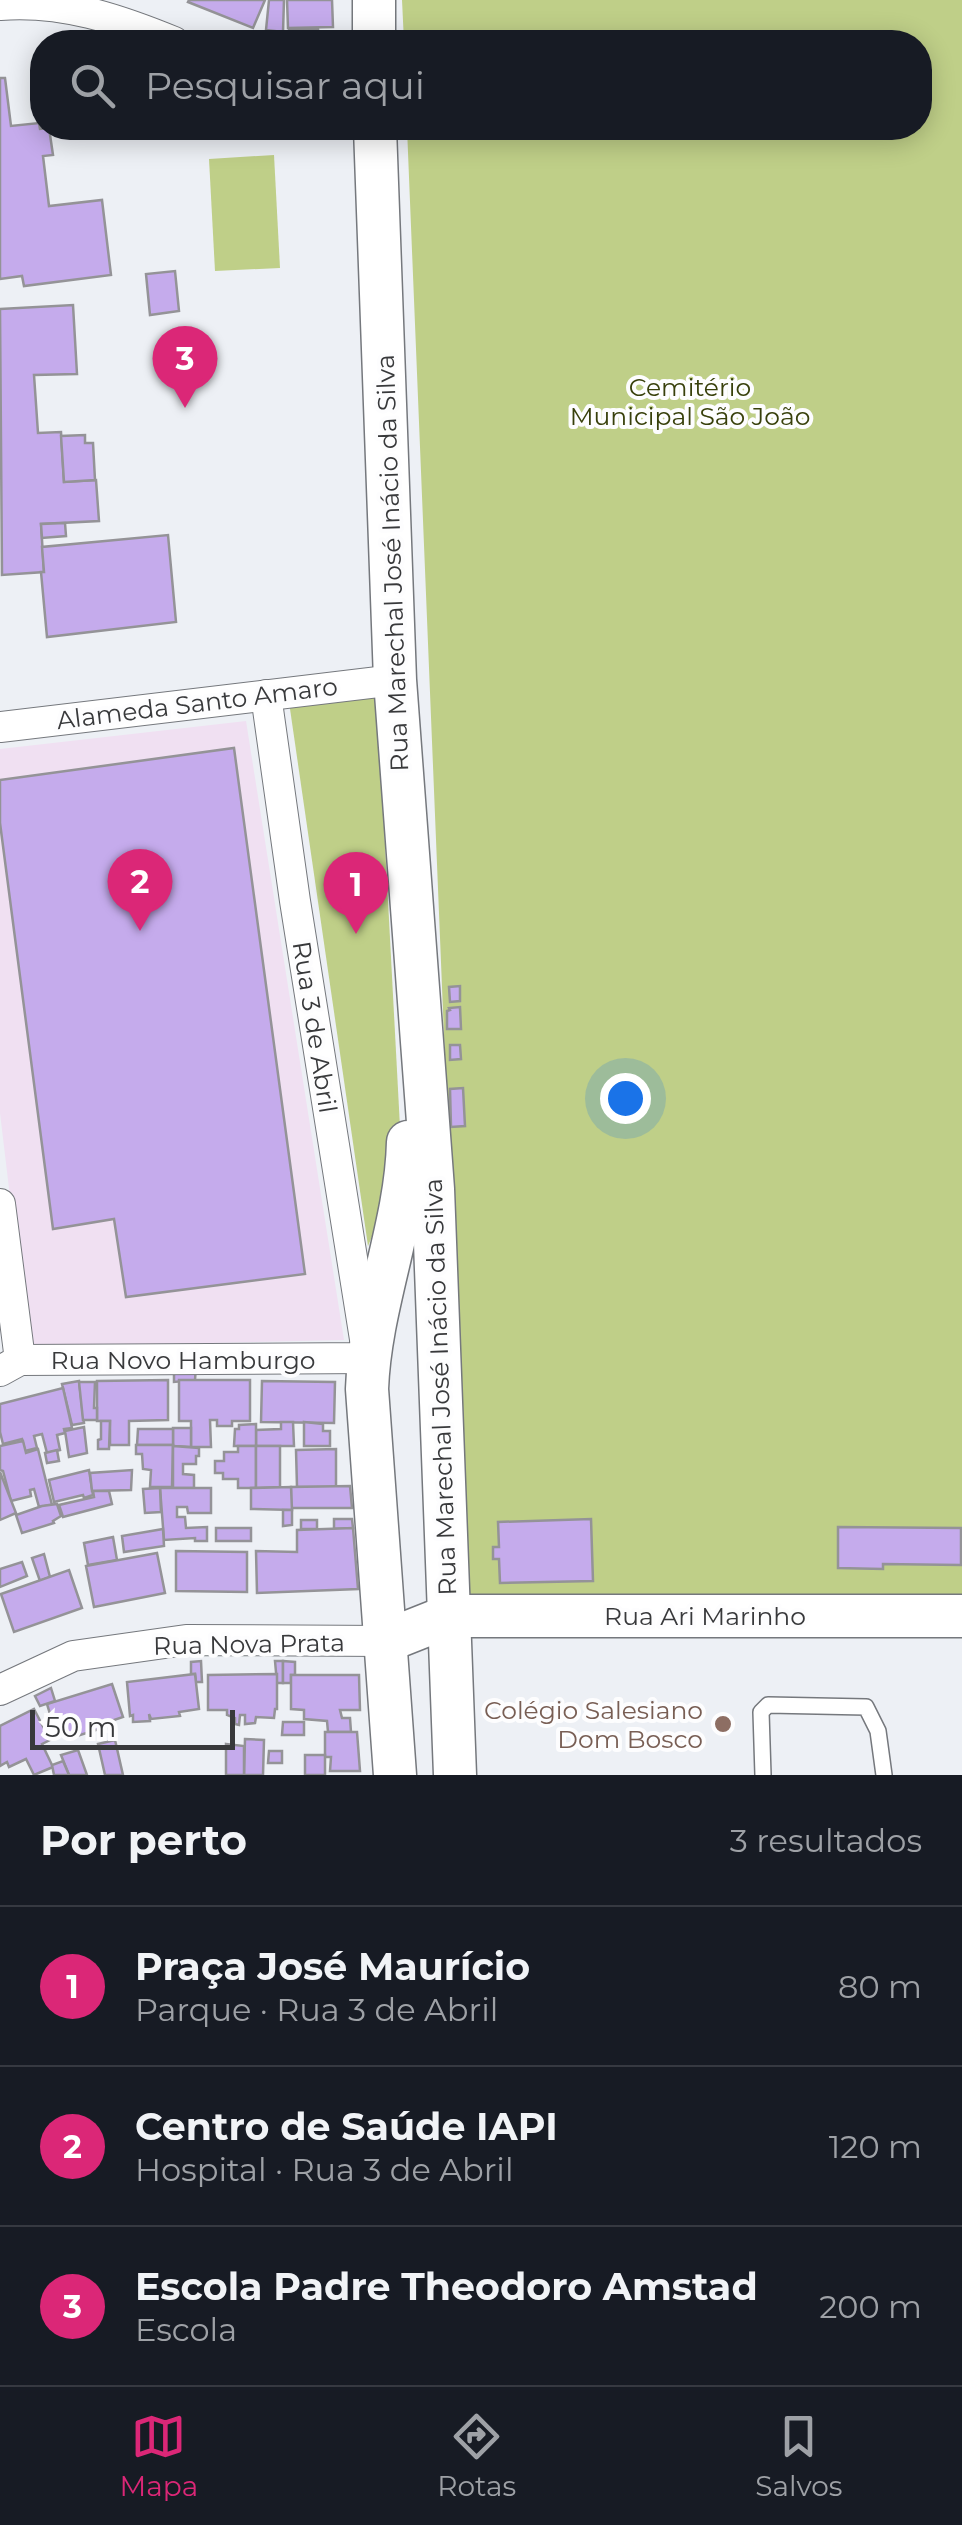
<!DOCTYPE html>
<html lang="pt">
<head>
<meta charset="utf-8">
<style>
	:root { --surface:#171b24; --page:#20242c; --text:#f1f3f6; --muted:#9ea1a6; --line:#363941; --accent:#db2777 }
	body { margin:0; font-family:Montserrat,sans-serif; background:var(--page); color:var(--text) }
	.scale { position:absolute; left:30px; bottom:25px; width:205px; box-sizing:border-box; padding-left:10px; border:5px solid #38393b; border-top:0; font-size:28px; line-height:35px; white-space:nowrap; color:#38393b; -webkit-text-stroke:8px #fdfdfe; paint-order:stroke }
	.you { position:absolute; left:625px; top:1098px; width:35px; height:35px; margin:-25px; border:8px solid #fff; border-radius:50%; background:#1a73e8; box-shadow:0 0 0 15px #1a73e833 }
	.badge { display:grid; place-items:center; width:65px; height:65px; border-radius:50%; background:var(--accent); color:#fff; font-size:32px; font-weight:700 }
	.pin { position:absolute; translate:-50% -82px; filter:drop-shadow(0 2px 5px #0008) }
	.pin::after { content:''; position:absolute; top:52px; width:35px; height:30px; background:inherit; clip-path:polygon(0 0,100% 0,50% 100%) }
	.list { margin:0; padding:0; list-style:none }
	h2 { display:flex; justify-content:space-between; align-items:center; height:130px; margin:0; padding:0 40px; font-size:42px }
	h2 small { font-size:32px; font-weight:400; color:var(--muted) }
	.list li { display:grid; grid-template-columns:65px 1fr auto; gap:30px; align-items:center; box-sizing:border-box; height:160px; padding:0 40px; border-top:2px solid var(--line) }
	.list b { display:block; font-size:38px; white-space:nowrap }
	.list p { margin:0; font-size:32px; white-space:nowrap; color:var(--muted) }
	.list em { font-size:32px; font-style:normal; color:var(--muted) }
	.icon { flex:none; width:55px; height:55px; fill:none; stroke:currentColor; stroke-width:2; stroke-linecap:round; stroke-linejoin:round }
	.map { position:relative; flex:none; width:962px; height:1775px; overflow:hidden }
	.search { position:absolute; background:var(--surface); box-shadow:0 5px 25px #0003; left:30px; right:30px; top:30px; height:110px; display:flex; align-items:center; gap:25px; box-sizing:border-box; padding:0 35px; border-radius:40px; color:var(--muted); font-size:38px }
	.sheet { height:610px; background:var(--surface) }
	nav { display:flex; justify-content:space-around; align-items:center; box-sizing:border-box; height:140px; border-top:2px solid var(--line); background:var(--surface); font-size:28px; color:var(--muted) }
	nav a { display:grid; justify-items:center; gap:5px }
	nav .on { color:var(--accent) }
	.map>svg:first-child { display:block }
</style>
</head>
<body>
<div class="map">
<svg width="962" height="1775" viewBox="0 0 962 1775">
	<rect width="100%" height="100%" fill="#edf0f5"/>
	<path fill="#f0e0f2" d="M246,721L344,1340L28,1347L0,1113V749Z"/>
	<g fill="#bfcf88">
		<path d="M402,0H962V1600H467L407,128H920V42H404Z"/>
		<path d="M274,155L280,268L215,271L209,159Z"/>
		<path d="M377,693L402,1165L368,1246L289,702Z"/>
	</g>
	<g fill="#c5abec" stroke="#949397" stroke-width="2.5">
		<path d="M189,0H265L253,28L188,2Z"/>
		<path d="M269,0H284L283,32L266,30Z"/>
		<path d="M287,0H332L333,27L288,28Z"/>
		<path d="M289,29H318L319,42H290Z"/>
		<path d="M0,78H5L11,126L39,123L40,129L49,128L53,155L43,156L49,206L102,200L111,275L24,286L22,276L0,279Z"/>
		<path d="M143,128H172L173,135L160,136V130L144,131Z"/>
		<path d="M175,271L179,311L150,315L146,274Z"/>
		<path d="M73,305L77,374L34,375L38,433L61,432L64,482L96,480L99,521L41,524L44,572L2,575L0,309Z"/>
		<path d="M85,435V443H93L95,480L64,482L61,436Z"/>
		<path d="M65,523L66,536L42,538L41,524Z"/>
		<path d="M168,535L176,622L47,637L41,572H44L42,547Z"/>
		<path d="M234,748L305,1274L126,1297L114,1219L53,1229L0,823V780Z"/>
		<path d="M460,986V1001L450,1002L449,987Z"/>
		<path d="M460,1007L461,1029H447V1011L450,1010L449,1008Z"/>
		<path d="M450,1045H460L461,1059L450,1060Z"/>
		<path d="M463,1088L465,1126L451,1127L450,1089Z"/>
		<path d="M174,1365L196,1366L195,1380L174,1382Z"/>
		<path d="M168,1380V1420L129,1421V1445H110V1421H97V1381Z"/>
		<path d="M179,1380H250V1421H232V1426H217V1420H210L211,1447H191V1421H179Z"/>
		<path d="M79,1381L84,1423L72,1425L62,1384Z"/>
		<path d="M262,1381L335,1382L334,1423L261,1422Z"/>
		<path d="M79,1382H95L94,1408H97V1420H83Z"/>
		<path d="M63,1388L72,1428L64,1429L65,1433L57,1435L60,1450L47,1453L42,1434L34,1436L37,1448L25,1451L22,1439L3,1444L0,1432V1404Z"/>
		<path d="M101,1421H110L109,1449H98V1440L101,1439Z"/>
		<path d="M281,1422H293L294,1446H256V1430L281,1429Z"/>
		<path d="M304,1422L323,1424V1431H330V1446H304Z"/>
		<path d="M256,1424V1446H234L235,1429H239V1425Z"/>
		<path d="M84,1427L87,1453L69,1457L65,1431Z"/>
		<path d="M173,1428H191V1447L173,1446Z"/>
		<path d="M138,1429H173V1445H137Z"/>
		<path d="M23,1441L26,1453L38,1449L52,1505L39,1507L34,1489L30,1490L31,1496L11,1501L3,1471L0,1470V1446Z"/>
		<path d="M136,1445H173L172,1487H150L151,1470L143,1469L142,1454H136Z"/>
		<path d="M173,1446L199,1448V1456H196V1464H183V1474L194,1475V1488H173Z"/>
		<path d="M238,1446H256V1488H238V1479H223V1473H215V1461H224V1452H238Z"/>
		<path d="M256,1446H280V1487L256,1488Z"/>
		<path d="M336,1449V1487H297L296,1450Z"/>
		<path d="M57,1450L59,1461L47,1463L45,1453Z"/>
		<path d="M89,1470L93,1495L84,1498L83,1495L54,1502L49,1480Z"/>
		<path d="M132,1470L131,1490L92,1491L90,1473Z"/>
		<path d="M0,1472L16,1513L0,1520Z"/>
		<path d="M350,1486L352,1508H291V1487Z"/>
		<path d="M291,1487L292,1510L251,1509V1488Z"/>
		<path d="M160,1488H211V1513H188L187,1507H177V1517H185L186,1528L207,1527V1541H195V1538L164,1540Z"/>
		<path d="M160,1488L161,1512L145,1513L143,1489Z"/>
		<path d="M93,1491H109L112,1504L63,1517L59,1505L94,1497Z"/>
		<path d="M57,1504L61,1516L53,1521L54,1523L22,1533L16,1515L42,1506Z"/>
		<path d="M283,1510H292V1525L283,1526Z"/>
		<path d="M334,1519H352L353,1528L334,1529Z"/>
		<path d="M591,1519L593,1581L500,1583L499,1559H493V1547H499L498,1522Z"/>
		<rect x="301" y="1520" width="16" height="9"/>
		<path d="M838,1527L961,1528V1565L883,1564V1569L838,1568Z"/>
		<rect x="216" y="1528" width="35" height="13"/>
		<path d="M353,1528L358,1589L257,1593L256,1551L297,1552V1530Z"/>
		<path d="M163,1529L164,1546L124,1552L122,1536Z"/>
		<path d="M113,1537L117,1560L88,1565L84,1543Z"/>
		<path d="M176,1551L247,1552V1592L176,1591Z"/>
		<path d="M157,1553L165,1593L94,1607L86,1566Z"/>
		<path d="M44,1554L50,1577L40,1581L32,1558Z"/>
		<path d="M22,1562L27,1576L0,1587V1569Z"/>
		<path d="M69,1570L82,1608L14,1632L1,1594Z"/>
		<path d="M201,1661L202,1682H196L195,1674H191V1662Z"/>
		<path d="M275,1661H283V1683H277Z"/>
		<path d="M283,1661L295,1662V1675H291V1683H283Z"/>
		<path d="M195,1674L199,1709L179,1712L180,1716L151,1719L149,1714L150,1721L133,1722V1715L130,1716L127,1682Z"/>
		<path d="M277,1674V1709H275L274,1718L256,1717L255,1723L245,1724V1715H240L239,1725L235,1724V1718L227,1715V1710H208V1675Z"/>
		<path d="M291,1675H359L360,1710H340L342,1718H350L351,1732H328L327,1721L304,1719V1710L291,1709Z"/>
		<path d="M112,1684L123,1717L105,1723L106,1727L77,1736L75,1731L57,1737L47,1704Z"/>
		<path d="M51,1688L55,1701L40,1706L35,1696Z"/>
		<path d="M34,1709L50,1740L42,1744L53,1767L34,1775L26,1759L9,1767L7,1762L0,1766V1726Z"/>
		<path d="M283,1722H304V1735H282Z"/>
		<path d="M325,1732H357L360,1771H330L331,1757H325Z"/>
		<path d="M245,1739L264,1740L263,1775H244Z"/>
		<path d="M115,1740L123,1775H105L98,1744Z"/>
		<path d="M226,1744L244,1746V1775H226Z"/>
		<path d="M78,1750L87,1775H69L61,1755Z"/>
		<path d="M269,1751H282V1763H268Z"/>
		<rect x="305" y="1755" width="20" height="20"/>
		<path d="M63,1761L69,1775H54L52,1765Z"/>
	</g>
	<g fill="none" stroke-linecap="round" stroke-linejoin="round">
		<g stroke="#75787d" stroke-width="18">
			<path id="lane" d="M763,1775L761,1712L768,1705L866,1707L878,1731L884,1775"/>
		</g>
		<g stroke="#75787d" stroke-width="32">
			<g id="street">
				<path d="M0,5C62,0 118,19 174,42"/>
				<path d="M0,727L395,680"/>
				<path d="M0,1204L20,1360"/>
				<path d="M0,1371L20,1360L368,1358L295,901L266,695"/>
				<path d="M0,1690L73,1656L186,1640L386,1641"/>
			</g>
		</g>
		<g stroke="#75787d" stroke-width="45">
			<g id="secondary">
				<path d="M374,0V42"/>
				<path d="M375,128L395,680L433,1189L455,1775"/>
				<path d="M386,1641L449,1616H962"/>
				<path d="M395,1775L367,1389C370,1305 406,1226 408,1142"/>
			</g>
		</g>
		<use href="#lane" stroke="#fff" stroke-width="15"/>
		<use href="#street" stroke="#fff" stroke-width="30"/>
		<use href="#secondary" stroke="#fff" stroke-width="42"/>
	</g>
	<circle fill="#8d6e63" stroke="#fdfdfe" stroke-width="4" cx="723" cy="1724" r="10"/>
	<g text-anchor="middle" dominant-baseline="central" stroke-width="8" stroke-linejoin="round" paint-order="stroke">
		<g font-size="25" fill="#38400b" stroke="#fdfdfe">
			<text x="690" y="387">Cemitério<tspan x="690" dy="29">Municipal São João</tspan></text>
		</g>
		<g font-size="25" fill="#38393b" stroke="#fdfdfe">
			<text transform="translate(392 563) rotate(-92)">Rua Marechal José Inácio da Silva</text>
			<text transform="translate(197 703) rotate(-7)">Alameda Santo Amaro</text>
			<text transform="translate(315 1027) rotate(81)">Rua 3 de Abril</text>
			<text x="183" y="1360">Rua Novo Hamburgo</text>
			<text transform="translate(440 1387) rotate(-92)">Rua Marechal José Inácio da Silva</text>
			<text x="705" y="1616">Rua Ari Marinho</text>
			<text transform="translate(249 1644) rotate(-1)">Rua Nova Prata</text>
		</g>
		<g font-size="25" fill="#785e54" stroke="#fdfdfe" text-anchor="end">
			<text x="703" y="1710">Colégio Salesiano<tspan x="703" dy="29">Dom Bosco</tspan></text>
		</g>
	</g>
</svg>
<div class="scale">50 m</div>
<div class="you"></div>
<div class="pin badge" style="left:356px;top:934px">1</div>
<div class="pin badge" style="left:140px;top:931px">2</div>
<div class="pin badge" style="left:185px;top:408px">3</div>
<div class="search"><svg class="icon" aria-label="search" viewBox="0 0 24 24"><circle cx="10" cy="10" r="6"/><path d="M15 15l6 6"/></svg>Pesquisar aqui</div>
</div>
<section class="sheet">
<h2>Por perto<small>3 resultados</small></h2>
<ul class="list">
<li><span class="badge">1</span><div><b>Praça José Maurício</b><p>Parque · Rua 3 de Abril</p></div><em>80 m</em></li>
<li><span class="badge">2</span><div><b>Centro de Saúde IAPI</b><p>Hospital · Rua 3 de Abril</p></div><em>120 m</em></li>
<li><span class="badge">3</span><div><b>Escola Padre Theodoro Amstad</b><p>Escola</p></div><em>200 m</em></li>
</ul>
</section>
<nav>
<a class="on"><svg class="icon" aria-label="map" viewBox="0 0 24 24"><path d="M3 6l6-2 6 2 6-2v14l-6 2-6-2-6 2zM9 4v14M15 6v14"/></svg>Mapa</a>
<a><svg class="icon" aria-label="directions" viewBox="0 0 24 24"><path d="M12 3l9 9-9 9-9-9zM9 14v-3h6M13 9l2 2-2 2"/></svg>Rotas</a>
<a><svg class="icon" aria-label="saved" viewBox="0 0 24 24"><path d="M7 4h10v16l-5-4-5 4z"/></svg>Salvos</a>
</nav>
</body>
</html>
